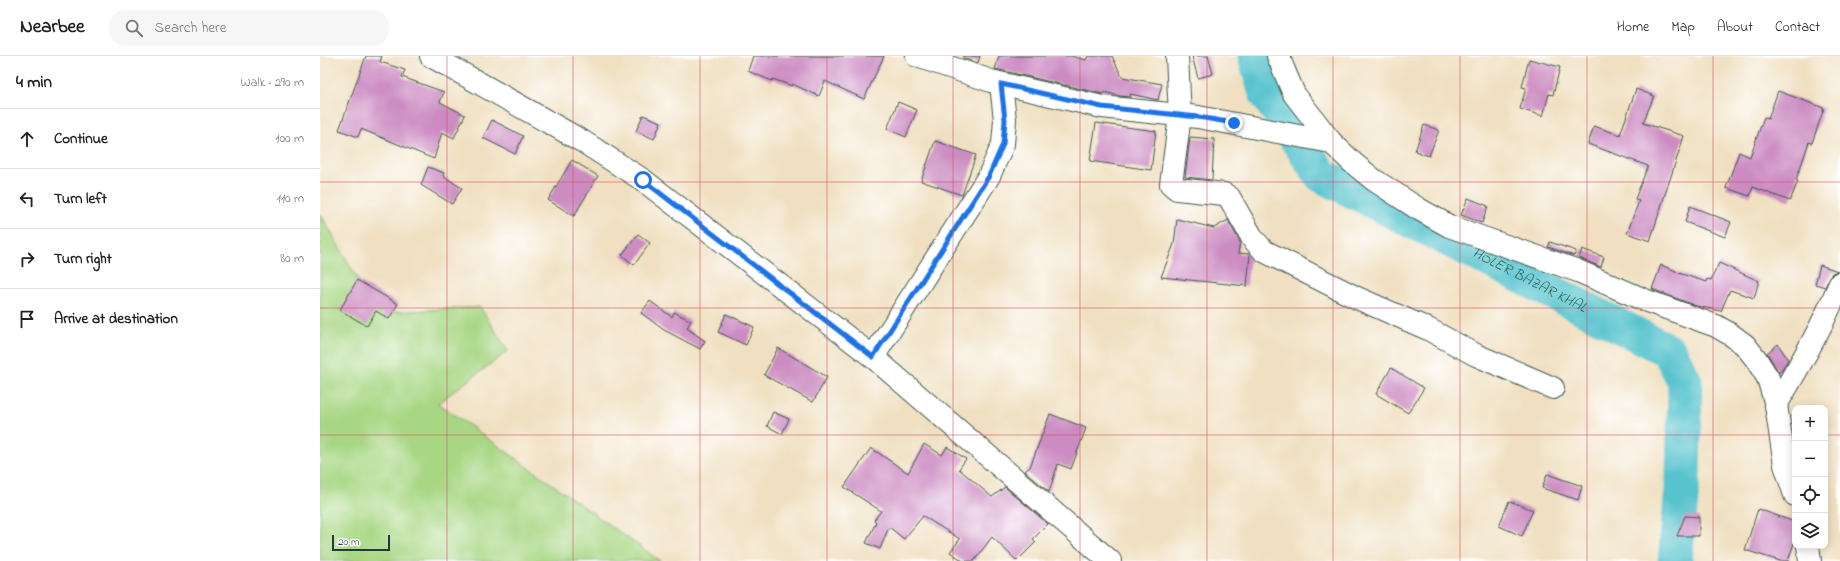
<!DOCTYPE html>
<html lang="en">
<head>
<meta charset="utf-8">
<style>
	:root { --surface:#fff; --page:#f6f6f6; --text:#202124; --muted:#757577; --line:#e0e0e0 }
	body { margin:0; font-family:"Indie Flower",sans-serif; background:var(--page); color:var(--text) }
	.controls { position:absolute; right:12px; bottom:12px; display:grid; overflow:hidden; border-radius:8px; box-shadow:0 2px 10px #0003 }
	.controls button { width:36px; height:36px; display:grid; place-items:center; padding:0; border:0; border-bottom:1px solid var(--line); background:var(--surface); color:var(--text); font:20px sans-serif }
	.scale { position:absolute; left:12px; bottom:10px; width:58px; box-sizing:border-box; padding-left:4px; border:2px solid #1f3d34; border-top:0; font-size:11px; line-height:14px; white-space:nowrap; color:#1f3d34; -webkit-text-stroke:3px #fff; paint-order:stroke }
	.stop { position:absolute; width:12px; height:12px; margin:-9px; border:3px solid #1a73e8; border-radius:50%; background:#fff }
	.stop.end { background:#1a73e8; border-color:#fff; box-shadow:0 1px 4px #0008 }
	.list { margin:0; padding:0; list-style:none }
	h2 { display:flex; justify-content:space-between; align-items:center; height:52px; margin:0; padding:0 16px; font-size:17px }
	h2 small { font-size:13px; font-weight:400; color:var(--muted) }
	.list li { display:grid; grid-template-columns:26px 1fr auto; gap:12px; align-items:center; box-sizing:border-box; height:60px; padding:0 16px; border-top:1px solid var(--line) }
	.list b { display:block; font-size:15px; white-space:nowrap }
	.list em { font-size:13px; font-style:normal; color:var(--muted) }
	.icon { flex:none; width:22px; height:22px; fill:none; stroke:currentColor; stroke-width:2; stroke-linecap:round; stroke-linejoin:round }
	.map { position:relative; flex:none; width:1520px; height:505px; overflow:hidden }
	header { display:flex; align-items:center; gap:24px; box-sizing:border-box; height:56px; padding:0 20px; background:var(--surface); border-bottom:1px solid var(--line) }
	header strong { font-size:19px }
	nav { display:flex; gap:22px; margin-inline-start:auto; font-size:14px }
	.search { width:280px; height:36px; background:var(--page); display:flex; align-items:center; gap:10px; box-sizing:border-box; padding:0 14px; border-radius:16px; color:var(--muted); font-size:15px }
	main { display:flex }
	aside { flex:1; background:var(--surface) }
	.map>svg:first-child { display:block }
</style>
</head>
<body>
<header>
<strong>Nearbee</strong>
<div class="search"><svg class="icon" aria-label="search" viewBox="0 0 24 24"><circle cx="10" cy="10" r="6"/><path d="M15 15l6 6"/></svg>Search here</div>
<nav><a>Home</a><a>Map</a><a>About</a><a>Contact</a></nav>
</header>
<main>
<aside>
<h2>4 min<small>Walk · 290 m</small></h2>
<ul class="list">
<li><svg class="icon" aria-label="ahead" viewBox="0 0 24 24"><path d="M12 20V5M6 11l6-6 6 6"/></svg><div><b>Continue</b></div><em>100 m</em></li>
<li><svg class="icon" aria-label="left" viewBox="0 0 24 24"><path d="M17 20v-9H6M10 6l-5 5 5 5"/></svg><div><b>Turn left</b></div><em>110 m</em></li>
<li><svg class="icon" aria-label="right" viewBox="0 0 24 24"><path d="M7 20v-9h11M14 6l5 5-5 5"/></svg><div><b>Turn right</b></div><em>80 m</em></li>
<li><svg class="icon" aria-label="arrive" viewBox="0 0 24 24"><path d="M6 21V4h12l-3 4 3 4H6"/></svg><div><b>Arrive at destination</b></div></li>
</ul>
</aside>
<div class="map">
<svg width="1520" height="505" viewBox="0 0 1520 505">
	<rect width="100%" height="100%" fill="#fff"/>
	<filter id="ink" filterUnits="userSpaceOnUse"><feTurbulence type="fractalNoise" baseFrequency=".025" numOctaves="2"/><feDisplacementMap in="SourceGraphic" scale="8" xChannelSelector="R" yChannelSelector="G"/><feConvolveMatrix kernelMatrix="1 2 1 2 8 2 1 2 1" color-interpolation-filters="sRGB"/></filter>
	<filter id="wash" filterUnits="userSpaceOnUse"><feTurbulence type="fractalNoise" baseFrequency=".012" numOctaves="4" result="noise"/><feDisplacementMap in="SourceGraphic" scale="16" xChannelSelector="R" yChannelSelector="G"/><feGaussianBlur stdDeviation="0.9" result="paint"/><feColorMatrix in="noise" values="0 0 0 0 0 0 0 0 0 0 0 0 0 0 0 0 0 1.4 0 .05"/><feComposite in="paint" operator="in"/></filter>
	<g filter="url(#wash)">
		<rect width="100%" height="100%" fill="#f0e0c1"/>
		<path fill="#a8d784" stroke="#648a5c" d="M0,157L57,257L160,251L188,295L118,347L340,505H0Z"/>
		<g fill="none" stroke-linecap="round" stroke-linejoin="round">
			<path stroke="#56c3cd" stroke-width="35" id="s1" d="M935,0L946,37L1001,119L1349,295L1365,326L1363,422L1355,505"/>
		</g>
		<g id="blocks">
			<g fill="#cc8cc2">
				<path d="M46,0H62L60,6L85,14L82,21L124,36L120,46L145,59L134,82L122,76L114,103L41,73L38,81L19,74Z"/>
				<path d="M433,0H564L544,43L505,25L499,40L472,28V30L453,23L452,25L428,15Z"/>
				<path d="M644,0H660L658,7L643,2Z"/>
				<path d="M679,0H751L766,4L768,0H792L802,21L842,28L838,44L810,38L811,41L800,40L784,36L783,38L675,13Z"/>
				<path d="M872,0H888L893,18L878,22Z"/>
				<path d="M1209,3L1240,11L1233,39L1229,38L1223,60L1200,53L1206,32L1202,31Z"/>
				<path d="M1316,33L1334,40L1323,67L1364,80L1330,185L1307,177L1319,145L1315,143L1328,110L1268,88L1274,70L1300,79Z"/>
				<path d="M1458,35L1504,52L1492,87L1489,86L1476,124L1478,125L1470,145L1433,131L1430,140L1406,132L1419,96L1430,101L1444,61L1448,63Z"/>
				<path d="M578,46L597,54L586,81L567,73Z"/>
				<path d="M323,59L341,66L334,83L316,75Z"/>
				<path d="M172,64L203,80L195,98L163,82Z"/>
				<path d="M776,67L836,75L831,114L770,105Z"/>
				<path d="M1104,69L1119,74L1109,100L1095,95Z"/>
				<path d="M870,81L894,83L892,124L865,121Z"/>
				<path d="M615,85L656,99L642,139L601,125Z"/>
				<path d="M252,104L278,120L254,160L228,144Z"/>
				<path d="M108,111L124,117L123,120L142,132L132,148L101,129Z"/>
				<path d="M1148,142L1168,150L1162,167L1141,159Z"/>
				<path d="M1370,150L1411,166L1405,181L1365,166Z"/>
				<path d="M857,163L894,172L908,164L920,186L918,197L930,198L927,230L841,221L854,188Z"/>
				<path d="M318,178L330,187L314,209L302,199Z"/>
				<path d="M1230,186L1256,195L1254,200L1228,191Z"/>
				<path d="M1262,193L1284,201L1281,211L1259,202Z"/>
				<path d="M1399,207L1439,225L1434,242L1410,234L1401,255L1376,250L1332,233L1341,209L1356,215V216L1386,226L1387,223L1391,224Z"/>
				<path d="M1500,209L1518,215L1512,217L1505,231L1495,228Z"/>
				<path d="M37,224L78,248L69,263L56,255L47,270L20,254Z"/>
				<path d="M330,245L352,261L354,256L371,265L367,272L385,285L380,293L344,274L321,257Z"/>
				<path d="M406,258L434,271L426,289L398,276Z"/>
				<path d="M1458,288L1468,304L1459,317L1447,297Z"/>
				<path d="M458,292L507,321L493,346L444,319Z"/>
				<path d="M1071,312L1104,332L1088,357L1056,338Z"/>
				<path d="M453,356L469,363L462,378L447,370Z"/>
				<path d="M730,358L766,372L751,413L738,408L729,436L705,415L710,411Z"/>
				<path d="M604,388L622,399L627,391L646,403L639,413L672,441L685,431L728,468L713,483L716,486L697,505L672,481L654,505H643L630,496L640,483L603,460L584,483L569,471L560,493L546,487L556,466L554,464L561,455L524,431L551,392L588,417Z"/>
				<path d="M1227,418L1262,430L1258,444L1222,432Z"/>
				<path d="M1189,445L1213,454L1202,480L1179,470Z"/>
				<path d="M1438,453L1475,466V484L1468,505H1460L1425,494Z"/>
				<path d="M1365,460L1379,461V480H1357Z"/>
			</g>
		</g>
	</g>
	<g filter="url(#ink)">
		<use href="#blocks" fill-opacity="0" stroke="#3e5549" stroke-width="1"/>
		<g fill="none" stroke-linecap="round" stroke-linejoin="round">
			<g stroke="#3e5549" stroke-width="24">
				<g id="street">
					<path d="M111,0L262,85L323,124L553,301L790,505"/>
					<path d="M597,0L671,25L782,51L878,61L1011,86"/>
					<path d="M857,0L860,60L851,128L857,133L904,138L909,141L933,183L944,195L1035,241L1108,273L1156,299L1233,332"/>
					<path d="M958,0L974,38L1011,86L1033,107L1054,124L1097,152L1129,170L1258,215L1327,245L1396,270L1410,278L1425,289L1436,303L1448,322L1456,349L1465,409L1475,439"/>
					<path d="M553,301L669,120L683,88L685,64L681,28"/>
					<path d="M1456,349C1480,309 1503,270 1520,227"/>
					<path d="M1488,490L1490,505"/>
				</g>
			</g>
			<use href="#street" stroke="#fff" stroke-width="22"/>
		</g>
	</g>
	<g fill="none" stroke-linecap="round" stroke-linejoin="round" filter="url(#ink)">
		<path stroke="#1a73e8" stroke-width="5" d="M323,124L553,301L669,120L683,88L685,64L681,28L782,51L878,61L914,67"/>
	</g>
	<path fill="none" stroke="#d1495b" stroke-width="1" stroke-opacity="0.55" d="M127,0V505M253,0V505M380,0V505M507,0V505M633,0V505M760,0V505M887,0V505M1013,0V505M1140,0V505M1267,0V505M1393,0V505M0,126H1520M0,252H1520M0,379H1475M1505,379H1520"/>
	<g text-anchor="middle" dominant-baseline="central" stroke-width="3" stroke-linejoin="round" paint-order="stroke">
		<g font-size="15" font-style="italic" fill="#306562" stroke="#fff">
			<text stroke="none"><textPath href="#s1" startOffset="371">HOLER BAZAR KHAL</textPath></text>
		</g>
	</g>
</svg>
<div class="controls">
<button>+</button>
<button>−</button>
<button><svg class="icon" aria-label="locate" viewBox="0 0 24 24"><circle cx="12" cy="12" r="6"/><path d="M12 2v4M12 18v4M2 12h4M18 12h4"/></svg></button>
<button><svg class="icon" aria-label="layers" viewBox="0 0 24 24"><path d="M12 4l9 5-9 5-9-5zM3 14l9 5 9-5"/></svg></button>
</div>
<div class="scale">20 m</div>
<div class="stop" style="left:323px;top:124px"></div>
<div class="stop end" style="left:914px;top:67px"></div>
</div>
</main>
</body>
</html>
